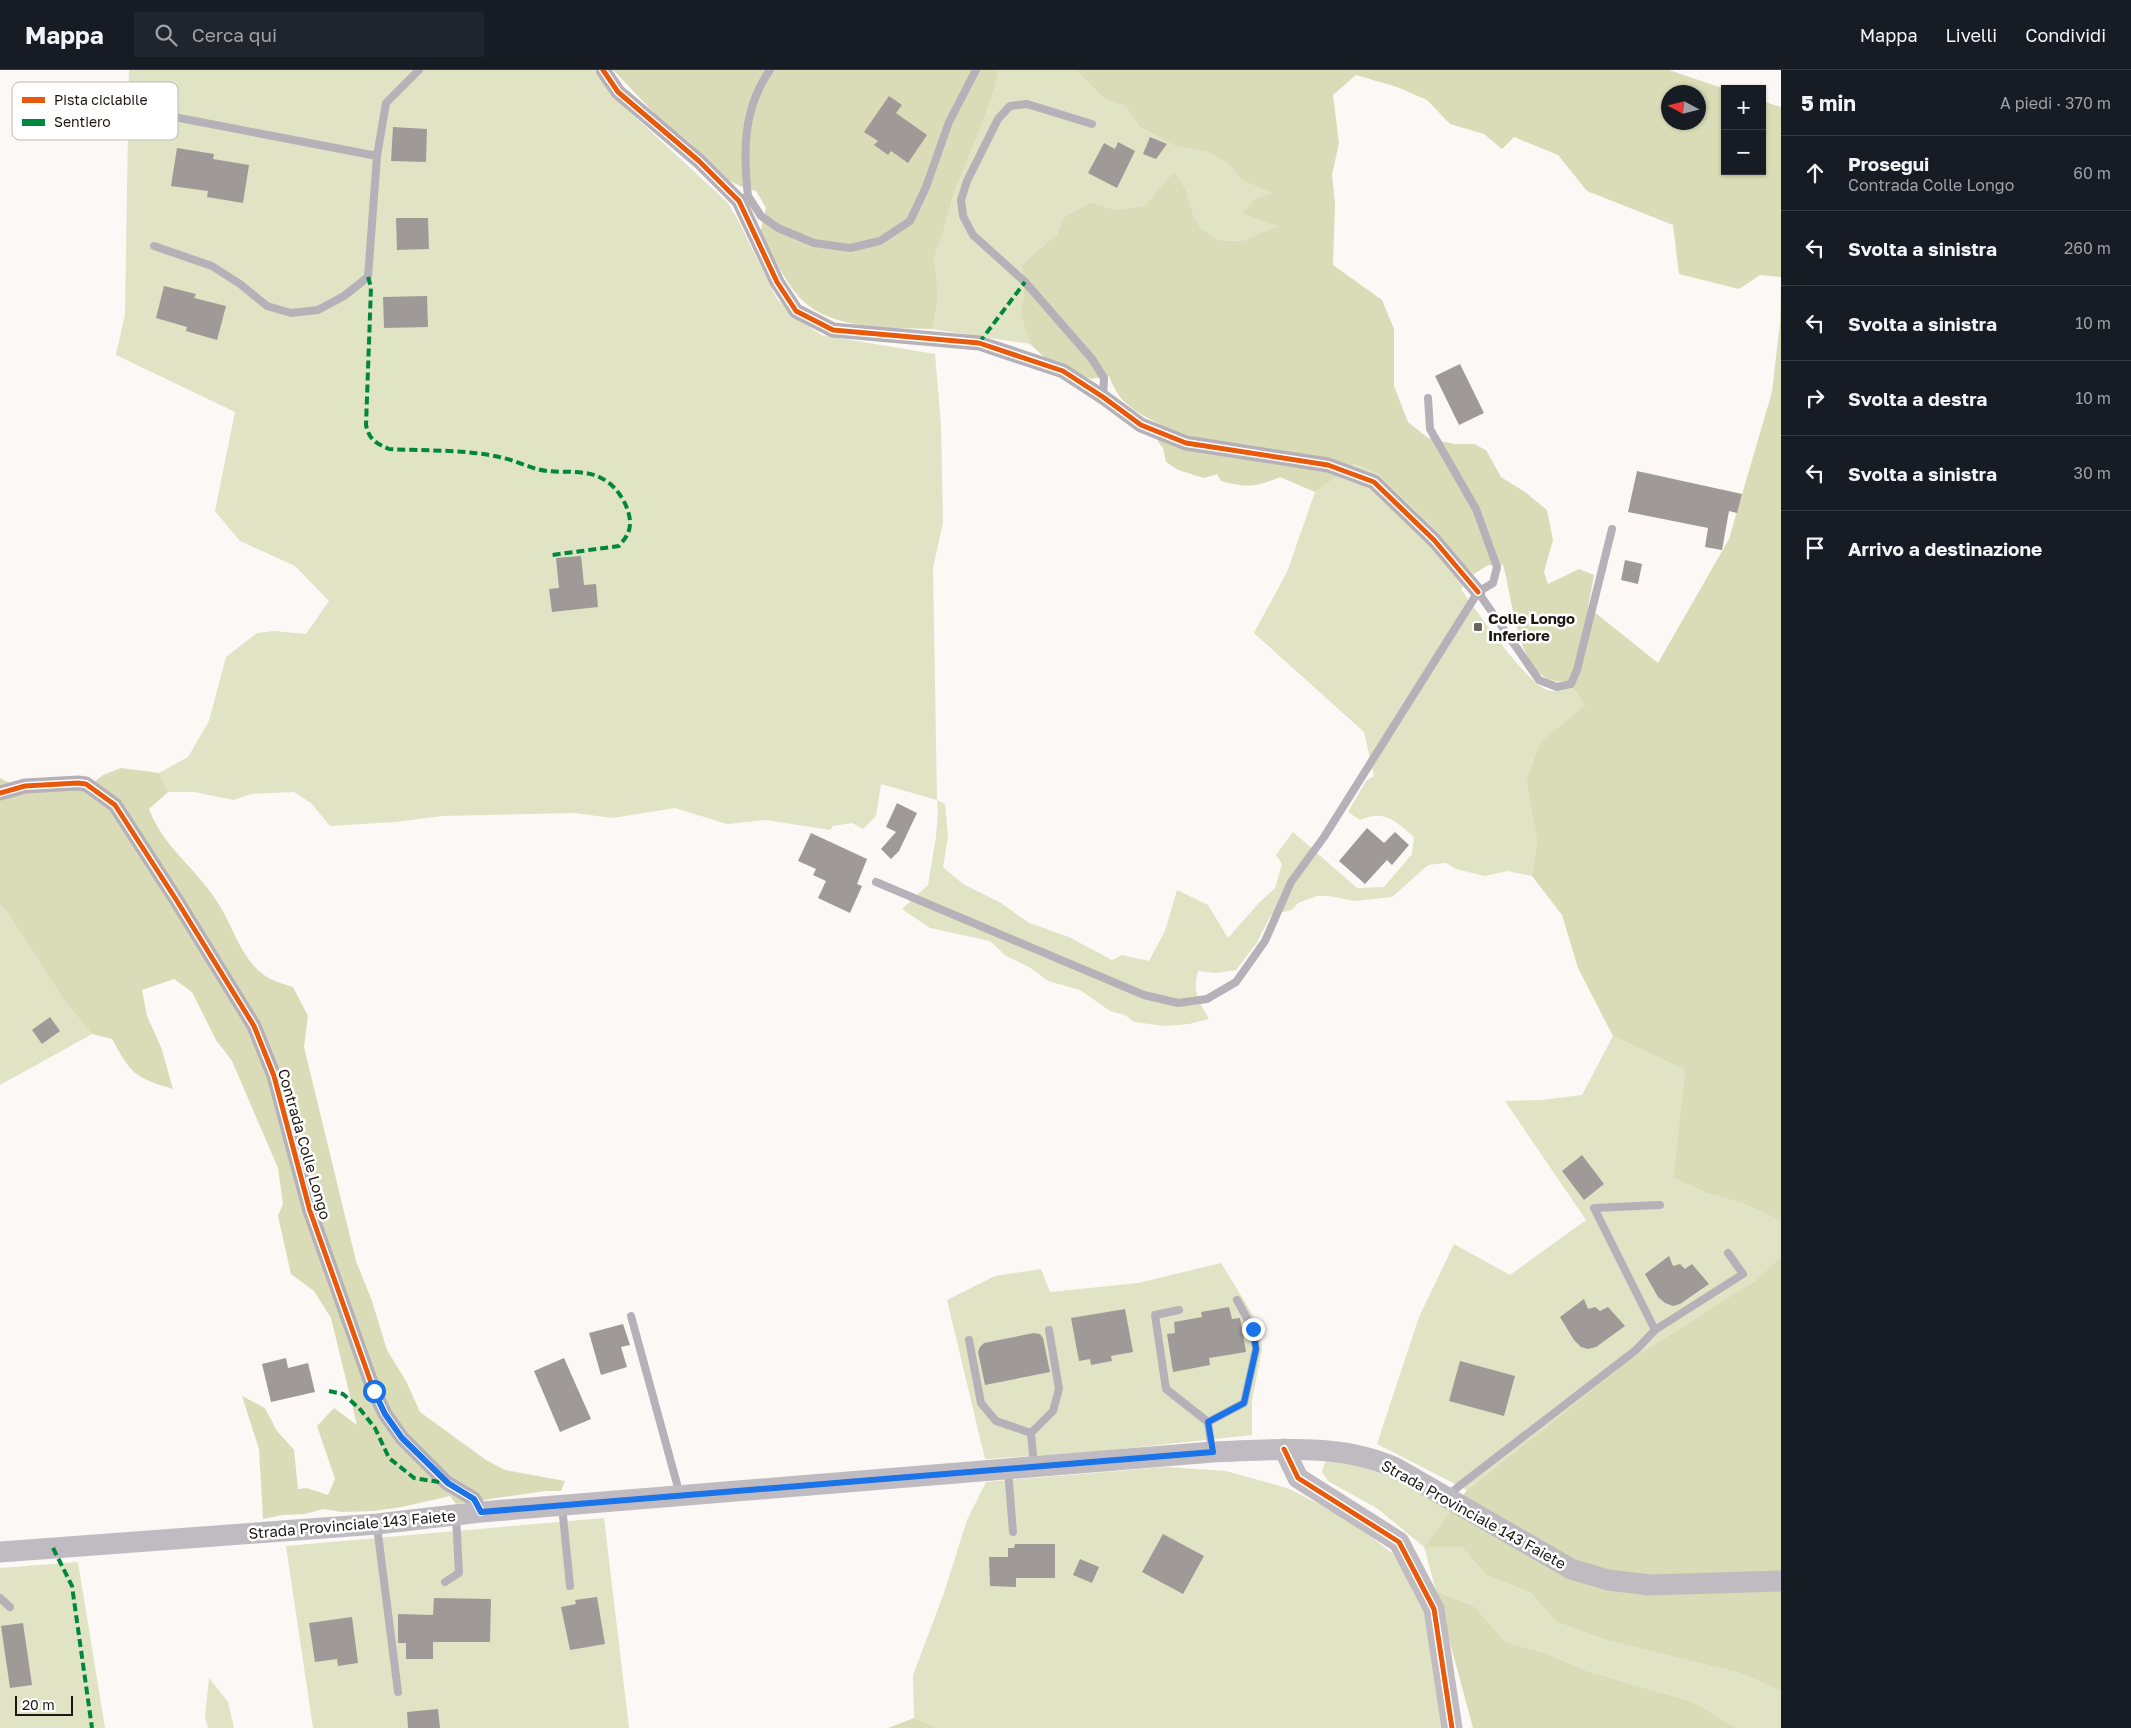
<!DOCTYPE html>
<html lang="it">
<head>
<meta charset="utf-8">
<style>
	:root { --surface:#171b24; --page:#20242c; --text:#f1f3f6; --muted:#9ea1a6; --line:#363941 }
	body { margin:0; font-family:"Golos Text",sans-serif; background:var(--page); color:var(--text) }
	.controls { position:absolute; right:15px; top:15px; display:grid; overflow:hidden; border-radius:0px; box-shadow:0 1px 4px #0004 }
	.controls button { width:45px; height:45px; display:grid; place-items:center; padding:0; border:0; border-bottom:1px solid var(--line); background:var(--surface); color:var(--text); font:25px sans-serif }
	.compass { position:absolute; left:1661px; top:15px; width:45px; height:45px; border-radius:50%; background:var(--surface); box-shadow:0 1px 4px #0004; rotate:277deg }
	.scale { position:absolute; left:15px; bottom:12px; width:58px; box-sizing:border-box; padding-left:5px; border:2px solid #1d1613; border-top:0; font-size:14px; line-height:18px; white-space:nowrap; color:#1d1613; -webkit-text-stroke:4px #fff; paint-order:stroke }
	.stop { position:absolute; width:15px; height:15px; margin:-11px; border:4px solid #1a73e8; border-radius:50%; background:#fff }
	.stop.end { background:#1a73e8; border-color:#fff; box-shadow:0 1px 5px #0008 }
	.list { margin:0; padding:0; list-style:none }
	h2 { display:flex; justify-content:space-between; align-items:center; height:65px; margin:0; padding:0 20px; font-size:21px }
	h2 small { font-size:16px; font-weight:400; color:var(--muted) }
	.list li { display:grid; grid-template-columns:32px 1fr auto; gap:15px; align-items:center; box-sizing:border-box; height:75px; padding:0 20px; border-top:1px solid var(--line) }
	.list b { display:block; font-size:19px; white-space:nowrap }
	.list p { margin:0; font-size:16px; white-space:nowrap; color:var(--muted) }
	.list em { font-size:16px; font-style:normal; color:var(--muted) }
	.icon { flex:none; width:28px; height:28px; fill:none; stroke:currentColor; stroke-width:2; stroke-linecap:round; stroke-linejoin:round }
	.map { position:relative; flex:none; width:1781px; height:1658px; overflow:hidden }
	header { display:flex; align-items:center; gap:30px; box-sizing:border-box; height:70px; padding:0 25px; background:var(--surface); border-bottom:1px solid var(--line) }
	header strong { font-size:24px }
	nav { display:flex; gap:28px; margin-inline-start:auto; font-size:18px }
	.search { width:350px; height:45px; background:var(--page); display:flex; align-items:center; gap:12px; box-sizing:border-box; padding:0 18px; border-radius:0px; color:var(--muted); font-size:19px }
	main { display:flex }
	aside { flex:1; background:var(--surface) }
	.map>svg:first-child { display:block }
</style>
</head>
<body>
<header>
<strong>Mappa</strong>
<div class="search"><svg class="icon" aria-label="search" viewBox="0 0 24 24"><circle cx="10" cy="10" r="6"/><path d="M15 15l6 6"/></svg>Cerca qui</div>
<nav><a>Mappa</a><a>Livelli</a><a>Condividi</a></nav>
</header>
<main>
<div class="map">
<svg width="1781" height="1658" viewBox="0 0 1781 1658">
	<rect width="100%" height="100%" fill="#fcf8f6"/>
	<g fill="#e0e3c4">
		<path d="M129,0H594L620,33L727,132L736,146L777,229L793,245L821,265L935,284L941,355L943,453L933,498L937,730L945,734L948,767L943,797L963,814L1001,833L1029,853L1069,867L1112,890L1122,885L1149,891L1165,861L1177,820L1208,835L1228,868L1257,835L1275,818L1282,794L1276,785L1293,762L1357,818L1384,817L1412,784L1414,767C1395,751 1385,739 1360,750L1348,742L1366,711L1374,706L1364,662L1254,563L1287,502L1315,422L1353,394L1378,404L1435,459L1460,492L1474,504L1461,519C1476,541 1524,609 1545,619C1555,623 1562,621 1571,618L1587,635L1540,672L1526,711L1537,770L1532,806L1507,801L1485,806L1456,799L1446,793L1428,795L1392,827L1355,831L1329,826H1317L1298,833L1292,840L1271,845L1256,874L1236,900L1216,903L1198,901C1192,923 1199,930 1209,949L1189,954L1165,956L1134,952L1125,945L1110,941L1080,920L1048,911L1031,898L1006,886L990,871L930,858L902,839L928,815L936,767L938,742L937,730L881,714L876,746L863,759L852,753L833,756L830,760L766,750L727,754L675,738L612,748L574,743L442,746L395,752L330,756L311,733L294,722L251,724L234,730L194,722H168L159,703L188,687L209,651L226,587L257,563L274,561L306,564L329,531L295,496L240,471L215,441L235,342L116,285L125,244Z"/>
		<path d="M998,0H1076L1103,28L1125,36L1140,57L1175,76L1207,82L1228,93L1241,110L1272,123L1242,144L1280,156L1242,171L1218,170L1200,157L1194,146L1186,121L1145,136L1116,140L1090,132L1063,148L1057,164L1022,194L1024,226L1020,243L1030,274L932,259L937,236V213L934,188L944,160L954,123L983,52L996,14Z"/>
		<path d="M0,836L6,840L65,932L92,964L0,1015Z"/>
		<path d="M1613,966L1685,1000L1673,1108L1707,1123L1742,1133L1781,1151V1186L1756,1210L1631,1289L1467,1420L1377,1374L1419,1247L1454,1174L1510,1205L1586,1150L1505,1031L1541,1030L1582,1025Z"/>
		<path d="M1221,1193L1259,1255L1262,1279L1252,1331V1365L1092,1382L985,1389L947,1230L995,1206L1041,1199L1050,1222L1138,1213Z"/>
		<path d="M1325,1392C1373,1393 1411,1417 1452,1440L1424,1477H1462L1486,1505L1531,1523L1556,1552L1609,1571L1740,1603L1781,1621V1658H1737L1693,1632L1587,1601L1545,1583L1506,1572L1474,1536L1436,1521L1424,1477L1378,1439L1328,1411L1322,1402Z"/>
		<path d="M1167,1397L1226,1401L1287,1418L1347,1448L1393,1484L1427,1542L1442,1658H938L914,1648L913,1605L944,1523L967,1450L986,1412Z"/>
		<path d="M604,1448L629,1658H313L286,1476Z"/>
		<path d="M78,1492L105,1658H0V1498Z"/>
		<path d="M209,1608L228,1632L234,1658H208L205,1647Z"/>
	</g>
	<g fill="#d9dcb6" fill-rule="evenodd">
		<path d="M613,0H998L996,14L983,52L954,123L944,160L934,188L937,213V236L932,259C893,258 833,260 803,231C787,216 771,183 760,163L766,138L756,121L740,116L728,110L689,72L661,50Z"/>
		<path d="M1076,0H1669L1725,19V101H1762V31L1781,37V1151L1742,1133L1707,1123L1673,1108L1685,1000L1613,966L1578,898L1562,845L1532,806L1537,770L1526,711L1540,672L1586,635L1566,611C1517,619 1513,526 1503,495H1488L1474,504L1460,492L1435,459L1378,404L1354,394L1315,422L1280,407C1257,417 1246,418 1221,411L1217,404L1204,408L1178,400L1166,392L1163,378L1158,372L1161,355C1136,342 1119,334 1109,306L1091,309L1046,289L1030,274L1020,243L1024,226L1022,194L1057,164L1063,148L1090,132L1116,140L1145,136L1174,102L1186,121L1194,146L1200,157L1218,170L1242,171L1279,156L1242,144L1254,130L1272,123L1241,110L1228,93L1207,82L1175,76L1140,57L1125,36L1103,28ZM1356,5L1397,17L1427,30L1450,54L1484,64L1502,79L1514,67L1558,85L1587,121L1673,155L1679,204L1739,219L1760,205L1781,207L1780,253L1772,322L1729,469L1658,593L1588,537L1594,505L1579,499L1548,514L1544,502L1553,470L1547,440L1525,422L1501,407L1486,380L1474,374H1454L1428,368L1408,352L1394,316V259L1382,230L1333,195L1335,134L1332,105L1339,73L1333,25ZM1668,22H1698V52H1668Z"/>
		<path d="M121,698L159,703L168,722L149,739C163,777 197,799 218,833C231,853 238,878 254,896C267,910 275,911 293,917L308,946L304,977L356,1191L372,1231L387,1280L406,1311L420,1342L486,1390L505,1400L565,1411L561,1421H545L456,1434L450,1426L402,1437L374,1441L342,1442L323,1439L305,1444L283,1445L263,1449L259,1379L242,1326L265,1338L277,1361L294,1380L298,1419L307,1418L328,1425L335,1409L317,1356L334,1338L357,1355L331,1248L314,1221L291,1204L278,1146L283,1134L278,1098L232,991L216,970L192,922L174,909L142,920L147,946L161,977L173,1019C134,1007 132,1005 112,969L92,964L65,932L6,840L0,836V708L12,714L94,712L103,705Z"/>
		<path d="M1781,1186V1621L1740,1603L1609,1571L1556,1552L1531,1523L1486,1505L1462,1477H1424L1467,1420L1631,1289L1756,1210Z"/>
		<path d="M1436,1521L1474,1536L1506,1572L1545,1583L1587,1601L1693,1632L1737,1658H1473Z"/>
		<path d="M914,1648L938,1658H888Z"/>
	</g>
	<g fill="#9f9a98">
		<path d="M889,26L902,35L896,43L927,65L908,93L891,81L888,85L874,75L878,71L864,62Z"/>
		<path d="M393,57L427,59L426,92L391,91Z"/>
		<path d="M1150,67L1167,74L1156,89L1143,84Z"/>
		<path d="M1118,72L1135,81L1117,118L1088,103L1104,73L1115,79Z"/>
		<path d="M177,78L214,84L213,89L249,95L243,133L207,127L208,121L171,116Z"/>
		<path d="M396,148H428L429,179L397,180Z"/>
		<path d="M164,216L196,224L194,228L226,236L217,270L186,261L187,257L156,248Z"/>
		<path d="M427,226L428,257L384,258L383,227Z"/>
		<path d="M1460,294L1484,343L1459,355L1435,306Z"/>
		<path d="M1637,401L1742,424L1737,443L1729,441L1722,480L1705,477L1708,458L1628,442Z"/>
		<path d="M581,486L584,515L596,514L598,537L552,542L549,519L559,518L556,488Z"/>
		<path d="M1625,490L1642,494L1638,514L1621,510Z"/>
		<path d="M897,733L917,743L899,781L891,789L881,779L896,762L886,757Z"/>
		<path d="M1367,758L1384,773L1395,762L1409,775L1392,795L1387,790L1365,814L1339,791Z"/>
		<path d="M811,763L867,789L857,814L862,816L850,843L818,828L826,811L813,805L816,799L798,791Z"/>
		<path d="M50,947L60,961L42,974L32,960Z"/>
		<path d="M1582,1085L1604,1114L1584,1130L1562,1101Z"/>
		<path d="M1669,1186L1673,1196L1680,1194L1685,1199L1692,1194L1709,1214L1680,1234L1673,1236L1665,1233L1658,1227L1645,1204Z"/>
		<path d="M1584,1229L1588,1239L1595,1237L1600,1241L1608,1237L1625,1256L1596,1277L1588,1279L1581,1277L1574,1270L1560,1247Z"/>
		<path d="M1229,1237L1232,1249L1240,1248L1246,1282L1209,1288L1210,1295L1173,1302L1167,1264L1175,1263L1174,1252L1202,1247L1201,1242Z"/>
		<path d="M1125,1239L1133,1282L1111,1286L1112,1291L1091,1295L1090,1289L1079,1291L1071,1248Z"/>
		<path d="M623,1254L630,1275L621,1277L627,1297L601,1305L589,1263Z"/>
		<path d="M1034,1263L1040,1264L1043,1268L1050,1302L985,1315L978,1282L980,1277L984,1273Z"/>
		<path d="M286,1288L288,1298L308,1293L315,1322L271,1332L262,1294Z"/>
		<path d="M564,1288L591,1349L560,1362L534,1301Z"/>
		<path d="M1460,1291L1515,1306L1504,1346L1449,1331Z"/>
		<path d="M1163,1464L1204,1486L1183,1524L1142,1502Z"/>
		<path d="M1015,1474H1055V1508H1016V1517L990,1516L989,1487H1008V1478H1014Z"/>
		<path d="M1080,1489L1099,1497L1092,1513L1073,1505Z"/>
		<path d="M597,1527L605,1574L570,1580L561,1537L576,1534L575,1530Z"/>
		<path d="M434,1528L491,1529L490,1572H433V1589H406V1573H398V1544L433,1545Z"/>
		<path d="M352,1547L358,1593L338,1596L337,1589L315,1592L309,1553Z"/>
		<path d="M23,1553L32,1615L10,1618L1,1556Z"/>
		<path d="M438,1639L440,1658H408L407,1642Z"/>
	</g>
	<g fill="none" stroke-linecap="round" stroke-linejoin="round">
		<g stroke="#b6b1b8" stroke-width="8">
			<path d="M143,41L377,86"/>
			<path d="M1092,54L1027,34L1010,36L998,49L967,111L961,130L963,146L973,165L1025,212L1092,289L1104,308L1103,327"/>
			<path d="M748,126C743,82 743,38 770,0"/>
			<path d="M739,131L748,126L761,146L778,158L814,173L850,178L880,171L910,151L926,117L949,52L976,0"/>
			<path d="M154,176L212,196L240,214L267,236L291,243L318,240L344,226L368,207L377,86L386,33L419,0"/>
			<path d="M1478,522L1539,610L1557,617L1571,614L1577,600L1612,459"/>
			<path d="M876,812L1144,925L1178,933L1207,929L1236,912L1265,871L1291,812L1324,767L1478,522L1493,513L1497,497L1476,439L1430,359L1428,328"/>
			<path d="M1179,1240L1155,1245L1166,1319L1208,1352L1212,1380"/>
			<path d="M631,1246L680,1425"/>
			<path d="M1655,1260L1594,1138L1660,1135"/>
			<path d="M969,1270L981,1333L996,1351L1031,1363"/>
			<path d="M1208,1352L1244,1333L1256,1279L1253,1259L1237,1230"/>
			<path d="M1034,1396L1031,1363L1053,1341L1059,1319L1049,1260"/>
			<path d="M1008,1400L1013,1462"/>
			<path d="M1448,1426L1458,1417L1636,1280L1655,1260L1743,1204L1728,1183"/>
			<path d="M562,1436L570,1516"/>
			<path d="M377,1456L398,1622"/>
			<path d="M445,1512L459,1503L456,1447"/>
			<path d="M0,1528L10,1537"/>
		</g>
		<g stroke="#b6b1b8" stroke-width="15">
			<path d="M603,0L618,22L699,91L739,131L777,212L796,241L833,260L979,273L1063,301L1103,327L1141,355L1186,373L1328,395L1374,412L1434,470L1478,522"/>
			<path d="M0,723L25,716L78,713L86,714L115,735L177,831L254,956L274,1006L310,1141L374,1321L385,1344L402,1368L447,1413L474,1429L481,1442"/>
		</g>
		<g stroke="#c0bbc0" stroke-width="21">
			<path d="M1284,1379L1298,1408L1399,1472L1434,1539L1452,1658"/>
			<path d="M0,1482L377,1454L481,1442L1213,1382C1274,1380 1338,1372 1396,1398L1571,1499L1608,1510L1650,1515L1781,1511"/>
		</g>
		<g stroke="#00873e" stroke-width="4" stroke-dasharray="8 4" stroke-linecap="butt">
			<path d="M368,207L371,217L366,355C369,369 375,373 389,379C425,381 468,379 503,388C518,391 531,399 547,401C565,403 586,399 603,409C617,416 630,437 630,453C630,463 625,469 619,476L552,485"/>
			<path d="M979,273L1025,212"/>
			<path d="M329,1321L343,1324L359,1338L375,1358L389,1388L414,1408L445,1413"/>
			<path d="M53,1478L72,1516L92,1658"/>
		</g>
		<g stroke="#fff" stroke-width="8">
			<g id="cycleway">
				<path d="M603,0L618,22L699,91L739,131L777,212L796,241L833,260L979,273L1063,301L1103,327L1141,355L1186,373L1328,395L1374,412L1434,470L1478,522"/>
				<path d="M0,723L25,716L78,713L86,714L115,735L177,831L254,956L274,1006L310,1141L374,1321L385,1344L402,1368L447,1413L474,1429L481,1442"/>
				<path d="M1284,1379L1298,1408L1399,1472L1434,1539L1452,1658"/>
			</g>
		</g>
		<use href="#cycleway" stroke="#e8590c" stroke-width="5"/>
	</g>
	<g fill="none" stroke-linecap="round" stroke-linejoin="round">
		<path stroke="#1a73e8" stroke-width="6" d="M374,1321L385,1344L402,1368L448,1413L474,1429L481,1442L1213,1382L1208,1352L1244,1333L1256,1279L1253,1259"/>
	</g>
	<rect fill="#6b6562" stroke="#fff" stroke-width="2" x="1473" y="552" width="10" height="10" rx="2.5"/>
	<g text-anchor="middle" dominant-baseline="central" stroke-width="5" stroke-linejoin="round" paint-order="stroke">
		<g font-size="15" font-weight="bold" fill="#1d1613" stroke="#fff" text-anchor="start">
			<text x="1488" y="548">Colle Longo<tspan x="1488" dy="17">Inferiore</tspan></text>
		</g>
		<g font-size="15" fill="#1d1613" stroke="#fff">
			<text transform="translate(305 1074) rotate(74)">Contrada Colle Longo</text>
			<text transform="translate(1474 1444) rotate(29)">Strada Provinciale 143 Faiete</text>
			<text transform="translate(352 1454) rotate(-5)">Strada Provinciale 143 Faiete</text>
		</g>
	</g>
	<rect x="12" y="12" width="166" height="58" rx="8" fill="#fff" stroke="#bbb9b8" stroke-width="1"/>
	<rect x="22" y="27" width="23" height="6" fill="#e8590c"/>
	<rect x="22" y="49" width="23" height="7" fill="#00873e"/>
	<g font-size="14" fill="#1d1613">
		<text x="54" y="35">Pista ciclabile</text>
		<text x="54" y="57">Sentiero</text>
	</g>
</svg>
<div class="controls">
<button>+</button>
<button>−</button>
</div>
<svg class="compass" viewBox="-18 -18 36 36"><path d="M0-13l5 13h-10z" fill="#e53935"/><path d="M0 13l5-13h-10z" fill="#9ea1a6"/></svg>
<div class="scale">20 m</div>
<div class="stop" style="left:374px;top:1321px"></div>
<div class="stop end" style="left:1253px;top:1259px"></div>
</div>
<aside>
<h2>5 min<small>A piedi · 370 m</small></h2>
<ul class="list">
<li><svg class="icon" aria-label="ahead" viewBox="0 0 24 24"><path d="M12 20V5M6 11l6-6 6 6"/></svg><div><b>Prosegui</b><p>Contrada Colle Longo</p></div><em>60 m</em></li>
<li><svg class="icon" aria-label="left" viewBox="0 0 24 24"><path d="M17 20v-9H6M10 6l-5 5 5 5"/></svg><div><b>Svolta a sinistra</b></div><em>260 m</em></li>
<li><svg class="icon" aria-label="left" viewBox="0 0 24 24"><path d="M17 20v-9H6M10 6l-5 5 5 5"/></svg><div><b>Svolta a sinistra</b></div><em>10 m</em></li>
<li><svg class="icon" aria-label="right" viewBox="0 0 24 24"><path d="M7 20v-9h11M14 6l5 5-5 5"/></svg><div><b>Svolta a destra</b></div><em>10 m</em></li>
<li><svg class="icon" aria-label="left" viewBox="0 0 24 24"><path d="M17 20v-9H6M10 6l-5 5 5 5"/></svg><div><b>Svolta a sinistra</b></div><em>30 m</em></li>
<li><svg class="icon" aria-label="arrive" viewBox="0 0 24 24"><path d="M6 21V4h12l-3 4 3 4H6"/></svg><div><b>Arrivo a destinazione</b></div></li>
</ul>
</aside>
</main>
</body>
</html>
